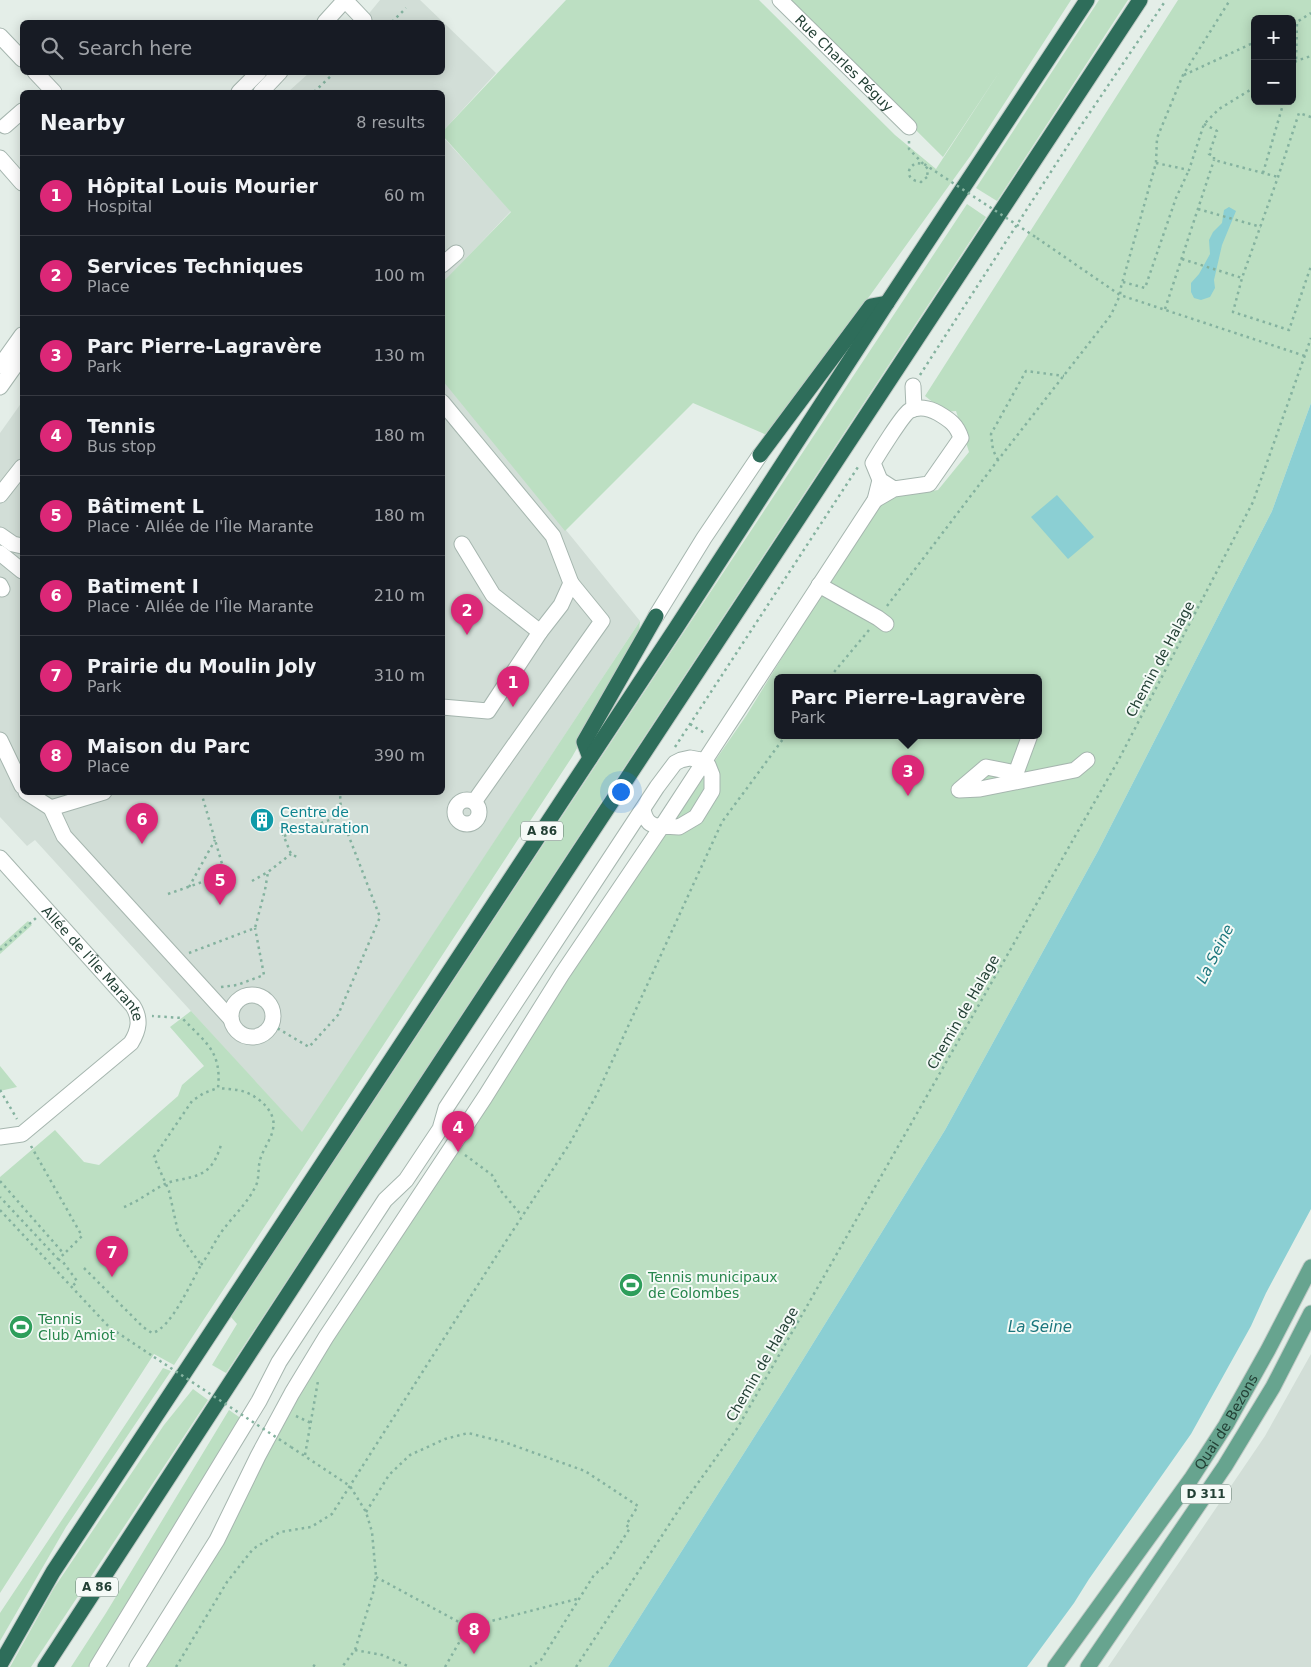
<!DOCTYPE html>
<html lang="en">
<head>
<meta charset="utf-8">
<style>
	:root { --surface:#171b24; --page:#242831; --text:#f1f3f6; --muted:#9ea1a6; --line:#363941; --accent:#db2777 }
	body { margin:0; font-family:"DejaVu Sans",sans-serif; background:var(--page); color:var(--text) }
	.controls { position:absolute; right:15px; top:15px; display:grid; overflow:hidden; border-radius:8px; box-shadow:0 2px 12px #0003 }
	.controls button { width:45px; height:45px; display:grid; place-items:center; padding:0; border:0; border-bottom:1px solid var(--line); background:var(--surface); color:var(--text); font:25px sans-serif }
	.you { position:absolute; left:620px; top:791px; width:18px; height:18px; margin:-12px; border:4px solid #fff; border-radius:50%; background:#1a73e8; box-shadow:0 0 0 8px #1a73e833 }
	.badge { display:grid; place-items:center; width:32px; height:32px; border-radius:50%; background:var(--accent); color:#fff; font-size:16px; font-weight:700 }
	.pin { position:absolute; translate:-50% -41px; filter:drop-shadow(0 1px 2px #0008) }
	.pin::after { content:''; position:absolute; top:26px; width:18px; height:15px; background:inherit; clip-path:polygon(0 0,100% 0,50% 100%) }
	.popup { position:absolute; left:774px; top:674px; width:268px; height:65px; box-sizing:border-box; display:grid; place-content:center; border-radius:8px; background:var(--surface); filter:drop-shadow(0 1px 4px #0005); font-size:16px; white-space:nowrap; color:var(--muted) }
	.popup b { font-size:19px; color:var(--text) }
	.popup::after { content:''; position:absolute; left:50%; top:100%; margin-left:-10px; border:10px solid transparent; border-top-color:var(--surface) }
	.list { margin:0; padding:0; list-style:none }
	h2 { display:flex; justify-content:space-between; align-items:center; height:65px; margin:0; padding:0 20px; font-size:21px }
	h2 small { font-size:16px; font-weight:400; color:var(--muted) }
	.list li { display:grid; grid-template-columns:32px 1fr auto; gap:15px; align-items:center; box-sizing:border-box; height:80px; padding:0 20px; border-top:1px solid var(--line) }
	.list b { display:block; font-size:19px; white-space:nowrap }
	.list p { margin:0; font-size:16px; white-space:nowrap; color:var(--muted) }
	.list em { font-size:16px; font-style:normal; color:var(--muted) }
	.icon { flex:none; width:28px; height:28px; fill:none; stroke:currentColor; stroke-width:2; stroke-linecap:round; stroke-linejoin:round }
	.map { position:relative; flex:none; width:1311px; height:1667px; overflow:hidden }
	.search { position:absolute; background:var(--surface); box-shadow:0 2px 12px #0003; left:20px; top:20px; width:425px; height:55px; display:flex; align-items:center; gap:12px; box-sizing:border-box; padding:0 18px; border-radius:8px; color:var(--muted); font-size:19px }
	.panel { position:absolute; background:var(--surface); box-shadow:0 2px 12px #0003; left:20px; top:90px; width:425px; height:705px; border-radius:8px }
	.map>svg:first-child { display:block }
</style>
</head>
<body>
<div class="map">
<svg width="1311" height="1667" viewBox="0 0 1311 1667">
	<rect width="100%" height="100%" fill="#e4eee8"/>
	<g fill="#d2ded7">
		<path d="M380,0H420L496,73L443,131L442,92H288L309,73L442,72V22H362Z"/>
		<path d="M442,136L511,211L443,283H442Z"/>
		<path d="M443,379L640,621L302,1133L35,840L27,846L0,817V433L22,402V792H442Z"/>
		<path d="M1311,1354V1667H1108L1265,1436Z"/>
	</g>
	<g fill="#bcdfc2" fill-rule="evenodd">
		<path d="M566,0H759L895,135L936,169L1000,71L943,157L785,0H1071L971,155L769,436L693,403L565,531L443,381V282L511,212L443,136V131Z"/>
		<path d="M1099,0H1128L997,201L976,188Z"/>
		<path d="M1178,0H1311V403L1272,511L1098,851L945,1130L786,1387L608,1667H140L305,1381L649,856L746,716L825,588L885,498L938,490L969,452L956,411L945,412L925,396ZM1255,19H1292V101H1255ZM778,677H1038V735H778Z"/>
		<path d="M967,204L986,217L226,1373L212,1365L237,1324L231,1317Z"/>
		<path d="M640,621L638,641L572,757L174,1365L154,1354L0,1593V1177L55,1130L84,1162L99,1165L178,1096L182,1085L204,1066L170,1027L191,1011L302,1132Z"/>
		<path d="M28,921L32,925L0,954V946Z"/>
		<path d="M0,1066L17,1087L0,1091Z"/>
		<path d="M163,1368L171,1371L66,1527L0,1641V1613Z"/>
		<path d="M193,1389L208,1400L31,1667H10L54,1588L164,1425Z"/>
		<path d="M229,1410L242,1419L88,1667H71L106,1613Z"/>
	</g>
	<g fill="#8bcfd3">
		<path d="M1229,207L1236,211L1222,245L1214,280L1215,288L1210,297L1201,300L1194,298L1191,292V283L1199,274L1210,254L1209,240L1213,232L1222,223L1224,210Z"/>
		<path d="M1311,403V1209L1266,1293L1251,1326L1191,1434L1089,1579L1074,1603L1027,1667H608L786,1387L945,1130L1098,851L1272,511Z"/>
		<path d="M1057,495L1094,537L1068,559L1031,517Z"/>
	</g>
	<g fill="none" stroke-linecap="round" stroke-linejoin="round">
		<g stroke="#a6b6af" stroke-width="17">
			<g id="minor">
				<path d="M345,0L364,20"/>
				<path id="s1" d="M780,0L909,127"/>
				<path d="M325,22L345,0"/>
				<path d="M0,36L22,59"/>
				<path d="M35,72L54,92"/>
				<path d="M239,92L259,72"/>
				<path d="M261,92L280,72"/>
				<path d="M5,126L22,111"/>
				<path d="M0,158L22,183"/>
				<path d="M442,265L456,253"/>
				<path d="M0,366L22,335"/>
				<path d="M913,386L914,409"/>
				<path d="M0,387L22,356"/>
				<path d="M442,402L553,536L571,583L561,605L540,632L488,711L442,707"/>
				<path d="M0,495L22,467"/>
				<path d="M875,500L894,489L929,484L961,438C957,425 950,420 938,413C929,408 918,406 909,411C902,416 879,453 873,463L880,480L894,489"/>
				<path d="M0,535L13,544L22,546"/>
				<path d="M462,544L493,595L540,632"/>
				<path d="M0,553L22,571"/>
				<path d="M0,585L2,589"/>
				<path d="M819,585L878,618L886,624"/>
				<path d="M656,616L704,538L760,455"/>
				<path d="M1030,735L1016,773L986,767L959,790L980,789L1075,770L1087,760"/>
				<path d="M0,740L22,786"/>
				<path d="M26,792L51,808L104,792"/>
				<circle cx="467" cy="812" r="12"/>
				<path d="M474,802L602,621L571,583"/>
				<path d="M51,808L64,836L231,1019"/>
				<path d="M643,809C645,820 650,827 662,826L875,500L880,480"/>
				<path id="s2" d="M0,858L133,1006C141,1019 139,1030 131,1043L22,1134L0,1137"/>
				<circle cx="252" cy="1016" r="21"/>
				<path d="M97,1667L259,1401L279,1362L385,1200L406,1180L440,1129L446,1108L657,787L675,763L681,760L690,758L701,760L708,765L712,775V791L696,817L679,827L662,826L562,974L485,1097L326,1337L292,1393L258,1456L217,1540L137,1667"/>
			</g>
		</g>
		<g stroke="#c1cac6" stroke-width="17">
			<g id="major">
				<path id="s3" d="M1055,1667L1191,1479L1226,1425L1268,1350L1311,1267"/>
				<path d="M1088,1667L1225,1466L1273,1387L1311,1313"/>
			</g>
		</g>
		<g stroke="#c1cac6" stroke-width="17">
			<g id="highway">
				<path d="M760,455L871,306L887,303"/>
				<path d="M590,758L584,742L656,616"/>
				<path d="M0,1665L53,1572L676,628L887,303L1087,0"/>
				<path d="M45,1667L352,1196L1140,0"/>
			</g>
		</g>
		<g stroke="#84b29f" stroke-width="2.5" stroke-dasharray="2.5 4" stroke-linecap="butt">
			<path d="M392,22L406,8"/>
			<path d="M1292,63L1296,61L1297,22L1311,13"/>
			<path d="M1184,75L1255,42"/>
			<path d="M1292,75L1296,61L1311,56"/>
			<path d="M314,92L335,72"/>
			<path d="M1311,117L1299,113L1278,177L1242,278L1233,312L1289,330L1311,266"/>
			<path d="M1204,124L1217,131L1209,154L1214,156V160L1278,177"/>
			<path d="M909,141V149L928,169L927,177"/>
			<path d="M1156,163L1189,170L1204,124L1219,109L1255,87"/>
			<path d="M1263,173L1284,101"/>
			<path d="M1198,209L1261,227"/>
			<path d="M1037,238L1120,295L1305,356"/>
			<path d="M1182,259L1242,278"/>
			<path d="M1123,282L1145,288L1176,198L1189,170"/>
			<path d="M1165,309L1214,160"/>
			<path d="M920,375L1076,133L1166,0"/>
			<path d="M998,460L993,450L991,434L1026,371L1064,376"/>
			<path d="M887,606L998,460L1111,315L1120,295L1121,287L1156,163L1157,138L1183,75L1230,0"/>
			<path d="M830,677L869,630"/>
			<path d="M690,724L706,734"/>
			<path d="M675,747L858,467"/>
			<path d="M280,827L291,854L299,858"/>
			<path d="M284,836L341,816"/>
			<path d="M252,881L268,872L291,854"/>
			<path d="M189,887L215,840"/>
			<path d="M168,894L225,874L201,792"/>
			<path d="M0,950L36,918"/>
			<path d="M189,953L255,928L265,890L268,872"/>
			<path d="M221,987L237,985L264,975L255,928"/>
			<path d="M272,1025L309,1047L338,1015L380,917L341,816L340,792"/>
			<path d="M0,1090L17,1119"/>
			<path d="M31,1146L82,1236L64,1254"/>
			<path d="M465,1155L492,1175L501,1191L522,1216"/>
			<path d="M0,1181L64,1254L58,1259L0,1197"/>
			<path d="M124,1207C139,1201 151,1191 165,1184C181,1177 202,1180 213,1163C217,1157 219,1151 221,1145"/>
			<path d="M0,1210L109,1327L154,1357"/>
			<path d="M58,1259L63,1262L77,1281L72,1287"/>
			<path d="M201,1265C210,1253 216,1238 226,1226C237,1212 250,1200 257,1183C259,1176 258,1168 260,1160C263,1149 271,1140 273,1129C277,1112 259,1097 245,1092C237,1089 227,1089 218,1088"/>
			<path d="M84,1268L143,1327L152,1333C171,1329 191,1282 201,1265L178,1232L169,1191L154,1157L192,1101L204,1093L218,1088C222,1051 205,1042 182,1018L152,1016"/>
			<path d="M296,1416L311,1423"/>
			<path d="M291,1447L350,1486L366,1512L372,1532L376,1576L373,1593L355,1650L342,1667"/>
			<path d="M305,1455L318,1381"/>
			<path d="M366,1512L389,1475L410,1455L445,1439L468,1433L504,1442L585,1471L638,1506L626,1525L630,1528L607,1564L594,1575L541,1660L530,1667"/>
			<path d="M376,1577L468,1627L577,1599"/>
			<path d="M355,1650L382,1655L410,1667"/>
			<path d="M313,1665L316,1667"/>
			<path d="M176,1667L227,1582L253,1549L280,1532L311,1527L332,1514L497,1255L570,1143L597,1094L722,822L786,735"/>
			<path d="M445,1667L468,1627"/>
			<path d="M576,1667L680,1508L738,1427L1118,761L1253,502L1311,338"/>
		</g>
		<use href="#minor" stroke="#fff" stroke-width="15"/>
		<use href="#major" stroke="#67a48f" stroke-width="15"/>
		<use href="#highway" stroke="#2e6d5a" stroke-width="15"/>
		<g stroke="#84b29f" stroke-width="2.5" stroke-dasharray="2.5 4" stroke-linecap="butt">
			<path d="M927,177L921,182C908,181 904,170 916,163L924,164L1037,238"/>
			<path d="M154,1357L291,1447"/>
		</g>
	</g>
	<defs>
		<g id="building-disc" transform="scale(1.25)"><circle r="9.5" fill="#0f9aa8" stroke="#f5faf7"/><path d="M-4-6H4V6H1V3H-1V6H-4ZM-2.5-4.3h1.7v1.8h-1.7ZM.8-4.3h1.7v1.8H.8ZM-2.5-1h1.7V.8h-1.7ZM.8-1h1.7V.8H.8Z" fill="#fff"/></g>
		<g id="stadium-disc" transform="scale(1.25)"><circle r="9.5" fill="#2e9e5b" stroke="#f5faf7"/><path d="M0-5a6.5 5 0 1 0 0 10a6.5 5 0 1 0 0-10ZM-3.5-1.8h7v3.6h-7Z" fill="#fff"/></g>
	</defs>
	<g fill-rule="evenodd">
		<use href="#building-disc" x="262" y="820"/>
		<use href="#stadium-disc" x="631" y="1285"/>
		<use href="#stadium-disc" x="21" y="1327"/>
	</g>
	<g text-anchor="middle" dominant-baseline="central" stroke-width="4" stroke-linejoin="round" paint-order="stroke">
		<g fill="#f5faf7" stroke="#62786f" stroke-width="1">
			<rect x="521" y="821.5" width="42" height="19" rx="4"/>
			<rect x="1181" y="1484.5" width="50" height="19" rx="4"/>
			<rect x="76" y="1577.5" width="42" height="19" rx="4"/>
		</g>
		<g font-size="12" font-weight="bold" fill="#234035">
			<text x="542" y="831">A 86</text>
			<text x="1206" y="1494">D 311</text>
			<text x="97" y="1587">A 86</text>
		</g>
		<g font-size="14" fill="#234035" stroke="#f5faf7">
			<text stroke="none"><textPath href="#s1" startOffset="90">Rue Charles Péguy</textPath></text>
			<text transform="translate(1160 659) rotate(-62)">Chemin de Halage</text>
			<text stroke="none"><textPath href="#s2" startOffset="141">Allée de l'Île Marante</textPath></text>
			<text transform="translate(963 1012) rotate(-60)">Chemin de Halage</text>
			<text transform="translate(762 1364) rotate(-60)">Chemin de Halage</text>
			<text stroke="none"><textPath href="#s3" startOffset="299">Quai de Bezons</textPath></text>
		</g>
		<g font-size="14" fill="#0d838f" stroke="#f5faf7" text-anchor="start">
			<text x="280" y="812">Centre de<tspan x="280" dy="16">Restauration</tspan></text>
		</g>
		<g font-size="14" fill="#27864d" stroke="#f5faf7" text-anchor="start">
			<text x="648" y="1277">Tennis municipaux<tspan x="648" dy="16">de Colombes</tspan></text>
			<text x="38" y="1319">Tennis<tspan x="38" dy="16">Club Amiot</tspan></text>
		</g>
		<g font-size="15" font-style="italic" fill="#1b767d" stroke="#f5faf7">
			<text transform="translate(1215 954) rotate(-63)">La Seine</text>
			<text x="1040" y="1327">La Seine</text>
		</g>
	</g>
</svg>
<div class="controls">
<button>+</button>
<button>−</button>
</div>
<div class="you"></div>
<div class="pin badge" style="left:513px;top:707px">1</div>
<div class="pin badge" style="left:467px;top:635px">2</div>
<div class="pin badge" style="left:908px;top:796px">3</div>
<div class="popup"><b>Parc Pierre-Lagravère</b>Park</div>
<div class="pin badge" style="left:458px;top:1152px">4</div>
<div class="pin badge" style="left:220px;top:905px">5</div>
<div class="pin badge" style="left:142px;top:844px">6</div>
<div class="pin badge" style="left:112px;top:1277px">7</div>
<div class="pin badge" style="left:474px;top:1654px">8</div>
<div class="search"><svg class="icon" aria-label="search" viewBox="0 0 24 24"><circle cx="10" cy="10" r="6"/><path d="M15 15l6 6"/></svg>Search here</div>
<section class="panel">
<h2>Nearby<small>8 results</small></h2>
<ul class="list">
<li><span class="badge">1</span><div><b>Hôpital Louis Mourier</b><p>Hospital</p></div><em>60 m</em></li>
<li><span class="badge">2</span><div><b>Services Techniques</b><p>Place</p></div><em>100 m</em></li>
<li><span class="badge">3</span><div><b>Parc Pierre-Lagravère</b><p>Park</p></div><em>130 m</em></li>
<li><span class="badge">4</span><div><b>Tennis</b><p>Bus stop</p></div><em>180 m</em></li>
<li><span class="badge">5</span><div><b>Bâtiment L</b><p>Place · Allée de l'Île Marante</p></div><em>180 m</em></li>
<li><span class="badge">6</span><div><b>Batiment I</b><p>Place · Allée de l'Île Marante</p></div><em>210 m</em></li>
<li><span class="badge">7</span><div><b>Prairie du Moulin Joly</b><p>Park</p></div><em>310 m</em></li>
<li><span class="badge">8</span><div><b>Maison du Parc</b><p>Place</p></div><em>390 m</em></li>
</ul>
</section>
</div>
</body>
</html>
